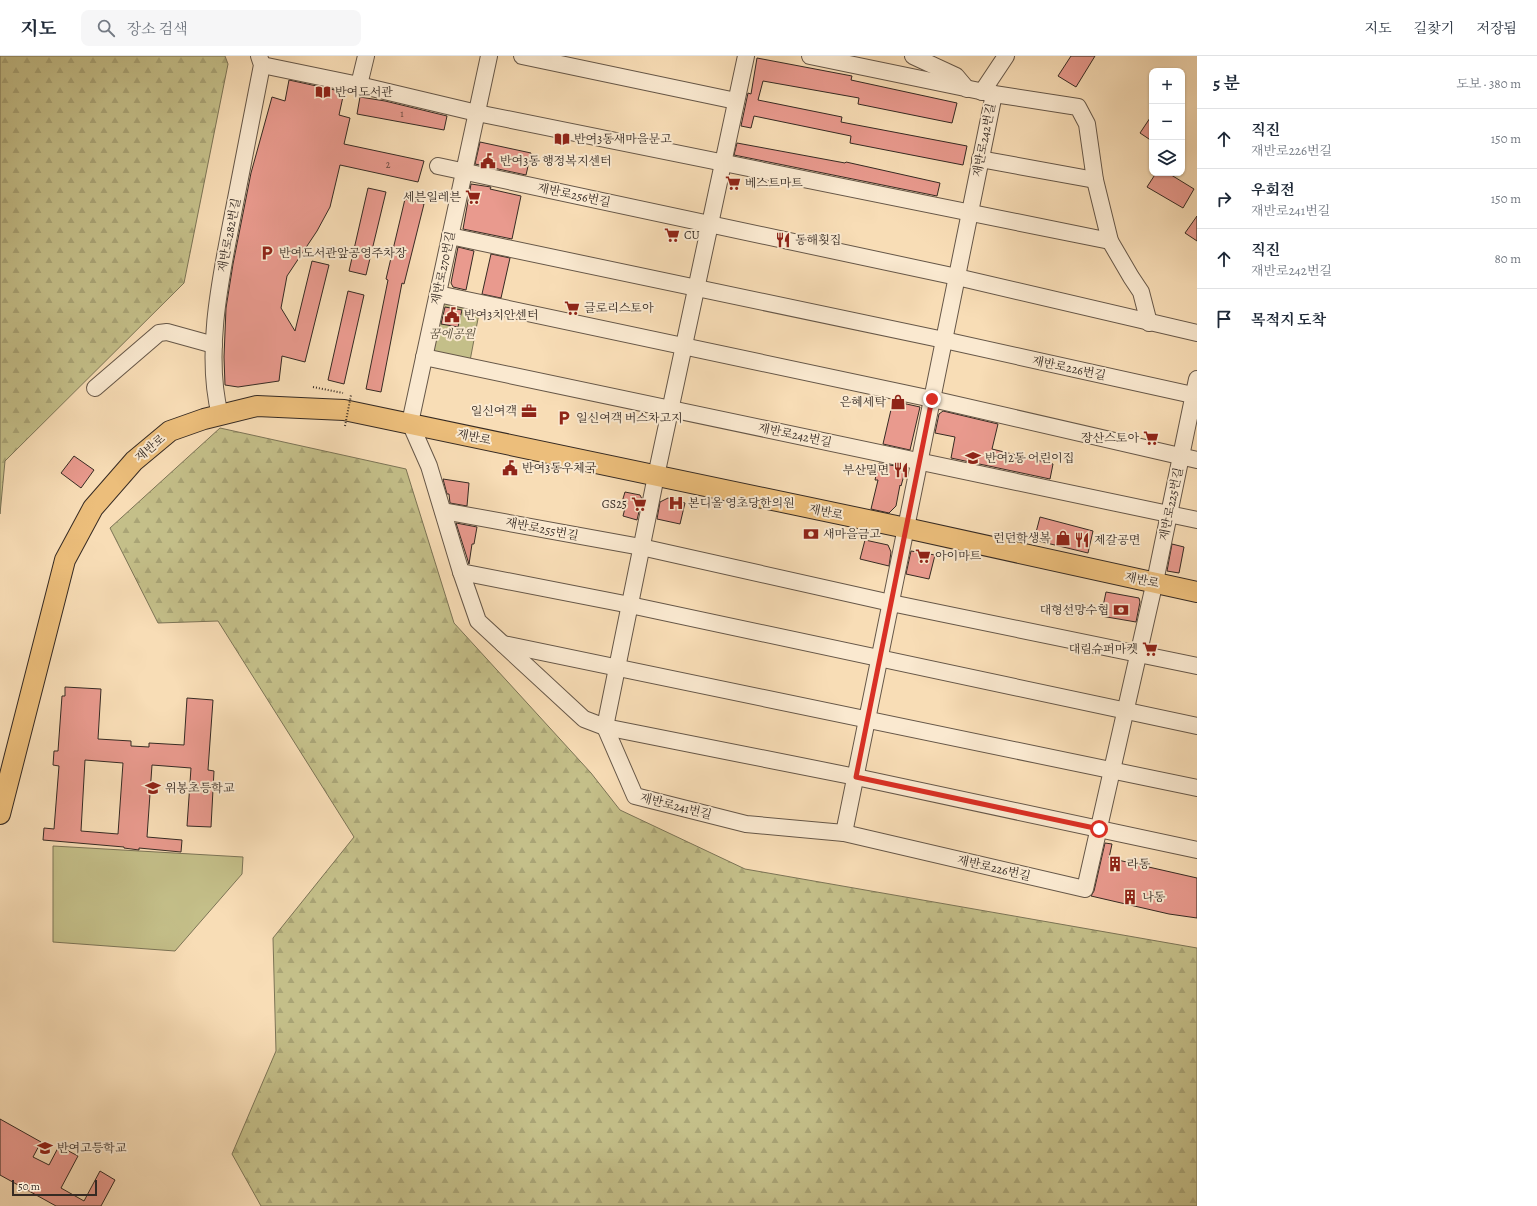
<!DOCTYPE html>
<html lang="ko">
<head>
<meta charset="utf-8">
<style>
	:root { --surface:#fff; --page:#f6f6f7; --text:#1f2937; --muted:#747a83; --line:#e0e1e3 }
	body { margin:0; font-family:Alegreya,"Noto Serif KR",serif; background:var(--page); color:var(--text) }
	.controls { position:absolute; right:12px; top:12px; display:grid; overflow:hidden; border-radius:8px; box-shadow:0 1px 3px #0004 }
	.controls button { width:36px; height:36px; display:grid; place-items:center; padding:0; border:0; border-bottom:1px solid var(--line); background:var(--surface); color:var(--text); font:20px sans-serif }
	.scale { position:absolute; left:12px; bottom:10px; width:85px; box-sizing:border-box; padding-left:4px; border:2px solid #352a23; border-top:0; font-size:11px; line-height:14px; white-space:nowrap; color:#352a23; -webkit-text-stroke:3px #fae9d0; paint-order:stroke }
	.stop { position:absolute; width:12px; height:12px; margin:-9px; border:3px solid #d93025; border-radius:50%; background:#fff }
	.stop.end { background:#d93025; border-color:#fff; box-shadow:0 1px 4px #0008 }
	.list { margin:0; padding:0; list-style:none }
	h2 { display:flex; justify-content:space-between; align-items:center; height:52px; margin:0; padding:0 16px; font-size:17px }
	h2 small { font-size:13px; font-weight:400; color:var(--muted) }
	.list li { display:grid; grid-template-columns:26px 1fr auto; gap:12px; align-items:center; box-sizing:border-box; height:60px; padding:0 16px; border-top:1px solid var(--line) }
	.list b { display:block; font-size:15px; white-space:nowrap }
	.list p { margin:0; font-size:13px; white-space:nowrap; color:var(--muted) }
	.list em { font-size:13px; font-style:normal; color:var(--muted) }
	.icon { flex:none; width:22px; height:22px; fill:none; stroke:currentColor; stroke-width:2; stroke-linecap:round; stroke-linejoin:round }
	.map { position:relative; flex:none; width:1197px; height:1150px; overflow:hidden }
	header { display:flex; align-items:center; gap:24px; box-sizing:border-box; height:56px; padding:0 20px; background:var(--surface); border-bottom:1px solid var(--line) }
	header strong { font-size:19px }
	nav { display:flex; gap:22px; margin-inline-start:auto; font-size:14px }
	.search { width:280px; height:36px; background:var(--page); display:flex; align-items:center; gap:10px; box-sizing:border-box; padding:0 14px; border-radius:8px; color:var(--muted); font-size:15px }
	main { display:flex }
	aside { flex:1; background:var(--surface) }
	.map>svg:first-child { display:block }
</style>
</head>
<body>
<header>
<strong>지도</strong>
<div class="search"><svg class="icon" aria-label="search" viewBox="0 0 24 24"><circle cx="10" cy="10" r="6"/><path d="M15 15l6 6"/></svg>장소 검색</div>
<nav><a>지도</a><a>길찾기</a><a>저장됨</a></nav>
</header>
<main>
<div class="map">
<svg width="1197" height="1150" viewBox="0 0 1197 1150">
	<defs>
		<pattern id="forest-firs" width="22" height="20" patternUnits="userSpaceOnUse"><rect width="22" height="20" fill="#c4bf89"/><path d="M5 1l3.5 6h-7zM16 11l3.5 6h-7z" fill="#a9a476"/></pattern>
	</defs>
	<rect width="100%" height="100%" fill="#f8ddb6"/>
	<filter id="stains"><feTurbulence type="fractalNoise" baseFrequency=".005" numOctaves="4"/><feColorMatrix values="0 0 0 0 .2 0 0 0 0 .09 0 0 0 0 .02 0 0 0 .5 -.17"/></filter>
	<radialGradient id="worn" r=".72"><stop offset=".6" stop-color="#630" stop-opacity="0"/><stop offset="1" stop-color="#630" stop-opacity=".3"/></radialGradient>
	<g fill="#c4bf89" stroke="#7c7456">
		<path d="M438,238L481,247L469,310L424,301Z"/>
		<path d="M53,790L243,801L242,818L175,895L53,886Z"/>
	</g>
	<g fill="url(#forest-firs)" stroke="#7c7456">
		<path d="M0,0H225L228,8L184,227L5,405L0,458Z"/>
		<path d="M220,372L406,413L454,567L591,717L620,754L745,813L1197,892V1150H261L232,1098L276,995L273,882L354,781L218,565L158,567L110,472Z"/>
	</g>
	<g fill="#e99a8e" stroke="#352a23" fill-rule="evenodd">
		<path d="M1071,0H1095L1076,31L1058,20Z"/>
		<path d="M757,2L852,20L851,24L957,47L952,67L858,48L859,42L763,25L758,44L842,61L841,66L967,90L963,109L850,87L851,80L754,60L751,72L741,70L748,37L751,38Z"/>
		<path d="M289,24L344,36L339,59L350,62L344,88L424,105L418,126L340,109L330,151L317,175L287,220L281,252L295,275L312,205L329,209L305,306L282,300L279,325L238,331L225,329L224,301L226,252L233,208L251,117L272,41L285,45Z"/>
		<path d="M360,41L385,45L447,60L444,74L357,58Z"/>
		<path d="M1152,59V85L1140,77Z"/>
		<path d="M480,86L531,97L526,119L475,108Z"/>
		<path d="M737,87L845,107L846,106L940,127L937,140L734,99Z"/>
		<path d="M1156,117H1168L1194,133L1183,152L1147,131Z"/>
		<path d="M471,128L491,131L490,133L521,140L512,183L463,173Z"/>
		<path d="M368,132L386,136L366,219L349,215Z"/>
		<path d="M405,143L424,148L404,228L402,227L381,336L366,333L388,224L386,223Z"/>
		<path d="M1197,160V185L1185,177Z"/>
		<path d="M458,191L474,195L466,234L453,231L451,227Z"/>
		<path d="M491,198L510,202L501,242L482,238Z"/>
		<path d="M348,235L364,239L344,328L328,324Z"/>
		<path d="M445,251L462,254L458,271L441,268Z"/>
		<path d="M893,345L920,351L910,394L883,388Z"/>
		<path d="M943,355L998,368L992,393L1053,408L1050,423L951,402L955,381L935,377L939,358Z"/>
		<path d="M74,400L94,414L81,432L61,417Z"/>
		<path d="M879,407L906,412L901,430L900,429L896,450L889,457L871,453L878,424H875Z"/>
		<path d="M443,423L469,427L467,450L450,447L449,438H447Z"/>
		<path d="M625,436L640,439L642,443L637,464L623,460L626,448L622,446Z"/>
		<path d="M668,442L685,447L680,468L657,463L660,446Z"/>
		<path d="M1040,461L1093,475L1088,497L1034,484Z"/>
		<path d="M456,467L477,471L474,488H472L469,508Z"/>
		<path d="M865,484L888,489L891,496L889,510L860,503Z"/>
		<path d="M1172,488L1184,491L1179,517L1167,515Z"/>
		<path d="M911,495L935,499L929,523L906,518Z"/>
		<path d="M1106,536L1139,542L1140,546L1136,566L1101,560Z"/>
		<path d="M65,631L101,633L98,683L131,685V690L149,691V687L184,689L187,642L213,644L208,714L214,715L211,771L187,770L191,712L152,709L147,781L182,784L181,796L139,792V794L124,792V791L43,784L44,772L54,773L59,710L53,709L54,695H58L62,640H65ZM85,704L123,707L118,778L81,775Z"/>
		<path d="M1105,787L1112,788L1109,802L1197,822V862L1169,858L1091,840L1094,835Z"/>
		<path d="M0,1063L41,1086L33,1101L49,1109L59,1090L78,1100L61,1132L84,1145L100,1115L115,1124L101,1150H56L0,1119Z"/>
	</g>
	<g fill="none" stroke-linecap="round" stroke-linejoin="round">
		<g stroke="#665748" stroke-width="18">
			<g id="minor">
				<path d="M489,0L410,367L429,410L461,516L478,565L584,663L605,671L856,721L1197,794"/>
				<path d="M522,0L736,45"/>
				<path d="M810,0L994,38L1078,51L1087,68L1095,124L1110,185L1131,221L1141,236L1149,267"/>
				<path d="M913,0L956,20L967,33"/>
				<path d="M262,9L359,29L477,57L1110,185"/>
				<path d="M359,29L366,0"/>
				<path d="M982,36L1006,0"/>
				<path d="M980,103L1095,124"/>
				<path d="M438,110L957,221L1197,277"/>
				<path d="M450,180L944,284L1197,340"/>
				<path d="M438,238L932,343L1197,404"/>
				<path d="M424,301L1197,464"/>
				<path d="M95,332L159,277L167,276L214,289"/>
				<path d="M220,359C204,297 221,220 233,158C243,108 252,58 262,9L259,0"/>
				<path d="M443,455L641,491L891,547L1197,610"/>
				<path d="M461,516L630,549L1197,670"/>
				<path d="M503,588L1197,732"/>
				<path d="M605,671L635,740L746,768L844,777L1085,833L1157,516L1197,323"/>
				<path d="M605,671L656,420L746,0"/>
				<path d="M844,777L994,38"/>
			</g>
		</g>
		<g stroke="#352a23" stroke-width="22">
			<path id="major" d="M0,758L65,504L93,452L134,405L170,375L204,363L257,350L344,354L906,472L1197,536"/>
		</g>
		<path stroke="#352a23" stroke-width="2" stroke-dasharray="1 2" stroke-linecap="butt" d="M313,331L343,337"/>
		<use href="#minor" stroke="#fae9d0" stroke-width="16"/>
		<use href="#major" stroke="#ecbe7b" stroke-width="20"/>
		<path stroke="#352a23" stroke-width="2" stroke-dasharray="1 2" stroke-linecap="butt" d="M345,370L351,339"/>
	</g>
	<g fill="none" stroke-linecap="round" stroke-linejoin="round">
		<path stroke="#d93025" stroke-width="5" d="M932,343L856,721L1099,773"/>
	</g>
	<defs>
		<g id="library-bare" transform="scale(1.2)"><path d="M-6-4Q-3-5.5-.7-3.5V5Q-3 3-6 4ZM6-4Q3-5.5 .7-3.5V5Q3 3 6 4Z" fill="#8f2418" stroke="#fae9d0" stroke-width="2.5" paint-order="stroke"/></g>
		<g id="civic-bare" transform="scale(1.2)"><path d="M-.6-6.5H3V-4.5H.6V-3L4-1V1h2V6H-6V1h2V-1L-.6-3ZM-1.2 2.5V6h2.4V2.5Z" fill="#8f2418" stroke="#fae9d0" stroke-width="2.5" paint-order="stroke"/></g>
		<g id="supermarket-bare" transform="scale(1.2)"><path d="M-6-5.5h2.5l.6 2H6L4.5 2H-2.5L-4.4-4H-6ZM-1.5 3.2a1.3 1.3 0 1 0 .1 0ZM3 3.2a1.3 1.3 0 1 0 .1 0Z" fill="#8f2418" stroke="#fae9d0" stroke-width="2.5" paint-order="stroke"/></g>
		<g id="restaurant-bare" transform="scale(1.2)"><path d="M-5-6h1v4h1v-4h1v4h1v-4h1v5L-1.5 .5V6h-2V.5L-5-1ZM5-6V6H3V1.5H1.5Q1.5-4 5-6Z" fill="#8f2418" stroke="#fae9d0" stroke-width="2.5" paint-order="stroke"/></g>
		<g id="parking-bare" transform="scale(1.2)"><path d="M-3.5-5.5H1a3.5 3.5 0 0 1 0 7H-1V5.5H-3.5ZM-1-3.4V-.6H.8a1.4 1.4 0 0 0 0-2.8Z" fill="#8f2418" stroke="#fae9d0" stroke-width="2.5" paint-order="stroke"/></g>
		<g id="shop-bare" transform="scale(1.2)"><path d="M-5-2.5h2.3a2.7 3.5 0 0 1 5.4 0H5L5.5 6h-11ZM-1.5-2.5h3a1.5 2.3 0 0 0-3 0Z" fill="#8f2418" stroke="#fae9d0" stroke-width="2.5" paint-order="stroke"/></g>
		<g id="office-bare" transform="scale(1.2)"><path d="M-6-3h4V-5.5h4V-3h4V5H-6ZM-1-4.5V-3h2v-1.5ZM-6 0V1H6V0Z" fill="#8f2418" stroke="#fae9d0" stroke-width="2.5" paint-order="stroke"/></g>
		<g id="school-bare" transform="scale(1.2)"><path d="M0-5L7-2L0 1L-7-2ZM-4 1L0 2.5L4 1V4Q0 6-4 4Z" fill="#8f2418" stroke="#fae9d0" stroke-width="2.5" paint-order="stroke"/></g>
		<g id="hospital-bare" transform="scale(1.2)"><path d="M-5-5h3v3.5h4V-5h3V5h-3V1.5h-4V5h-3Z" fill="#8f2418" stroke="#fae9d0" stroke-width="2.5" paint-order="stroke"/></g>
		<g id="bank-bare" transform="scale(1.2)"><path d="M-6-4H6V4H-6ZM0-2.3a2.3 2.3 0 1 0 0 4.6a2.3 2.3 0 1 0 0-4.6Z" fill="#8f2418" stroke="#fae9d0" stroke-width="2.5" paint-order="stroke"/></g>
		<g id="building-bare" transform="scale(1.2)"><path d="M-4-6H4V6H1V3H-1V6H-4ZM-2.5-4.3h1.7v1.8h-1.7ZM.8-4.3h1.7v1.8H.8ZM-2.5-1h1.7V.8h-1.7ZM.8-1h1.7V.8H.8Z" fill="#8f2418" stroke="#fae9d0" stroke-width="2.5" paint-order="stroke"/></g>
	</defs>
	<g fill-rule="evenodd">
		<use href="#library-bare" x="323" y="36"/>
		<use href="#library-bare" x="562" y="83"/>
		<use href="#civic-bare" x="488" y="105"/>
		<use href="#supermarket-bare" x="733" y="127"/>
		<use href="#supermarket-bare" x="473" y="141"/>
		<use href="#supermarket-bare" x="672" y="179"/>
		<use href="#restaurant-bare" x="783" y="184"/>
		<use href="#parking-bare" x="267" y="197"/>
		<use href="#supermarket-bare" x="572" y="252"/>
		<use href="#civic-bare" x="452" y="259"/>
		<use href="#shop-bare" x="898" y="346"/>
		<use href="#office-bare" x="529" y="355"/>
		<use href="#parking-bare" x="564" y="362"/>
		<use href="#supermarket-bare" x="1151" y="382"/>
		<use href="#school-bare" x="973" y="402"/>
		<use href="#civic-bare" x="510" y="412"/>
		<use href="#restaurant-bare" x="901" y="414"/>
		<use href="#hospital-bare" x="676" y="447"/>
		<use href="#supermarket-bare" x="639" y="448"/>
		<use href="#bank-bare" x="811" y="478"/>
		<use href="#shop-bare" x="1063" y="482"/>
		<use href="#restaurant-bare" x="1082" y="484"/>
		<use href="#supermarket-bare" x="923" y="500"/>
		<use href="#bank-bare" x="1121" y="554"/>
		<use href="#supermarket-bare" x="1150" y="593"/>
		<use href="#school-bare" x="153" y="732"/>
		<use href="#building-bare" x="1115" y="808"/>
		<use href="#building-bare" x="1130" y="841"/>
		<use href="#school-bare" x="45" y="1092"/>
	</g>
	<g text-anchor="middle" dominant-baseline="central" stroke-width="4" stroke-linejoin="round" paint-order="stroke">
		<g font-size="10" fill="#62463e">
			<text x="402" y="57">1</text>
			<text x="388" y="108">2</text>
		</g>
		<g font-size="12" fill="#352a23" stroke="#fae9d0" text-anchor="start">
			<text x="335" y="36">반여도서관</text>
			<text x="574" y="83">반여3동새마을문고</text>
			<text x="500" y="105">반여3동 행정복지센터</text>
			<text x="745" y="127">베스트마트</text>
			<text x="461" y="141" text-anchor="end">세븐일레븐</text>
			<text x="684" y="179">CU</text>
			<text x="795" y="184">동해횟집</text>
			<text x="279" y="197">반여도서관앞공영주차장</text>
			<text x="584" y="252">글로리스토아</text>
			<text x="464" y="259">반여3치안센터</text>
			<text x="886" y="346" text-anchor="end">은혜세탁</text>
			<text x="517" y="355" text-anchor="end">일신여객</text>
			<text x="576" y="362">일신여객 버스차고지</text>
			<text x="1139" y="382" text-anchor="end">장산스토아</text>
			<text x="985" y="402">반여2동 어린이집</text>
			<text x="522" y="412">반여3동우체국</text>
			<text x="889" y="414" text-anchor="end">부산밀면</text>
			<text x="688" y="447">본디올 영초당한의원</text>
			<text x="627" y="448" text-anchor="end">GS25</text>
			<text x="823" y="478">새마을금고</text>
			<text x="1051" y="482" text-anchor="end">런던학생복</text>
			<text x="1094" y="484">제갈공면</text>
			<text x="935" y="500">아이마트</text>
			<text x="1109" y="554" text-anchor="end">대형선망수협</text>
			<text x="1138" y="593" text-anchor="end">대림슈퍼마켓</text>
			<text x="165" y="732">위봉초등학교</text>
			<text x="1127" y="808">라동</text>
			<text x="1142" y="841">나동</text>
			<text x="57" y="1092">반여고등학교</text>
		</g>
		<g font-size="12" fill="#352a23" stroke="#fae9d0">
			<text transform="translate(984 84) rotate(-79)">재반로242번길</text>
			<text transform="translate(574 139) rotate(12)">재반로256번길</text>
			<text transform="translate(229 179) rotate(-79)">재반로282번길</text>
			<text transform="translate(443 212) rotate(-78)">재반로270번길</text>
			<text transform="translate(1069 312) rotate(12)">재반로226번길</text>
			<text transform="translate(795 379) rotate(12)">재반로242번길</text>
			<text transform="translate(474 381) rotate(12)">재반로</text>
			<text transform="translate(150 392) rotate(-40)">재반로</text>
			<text transform="translate(1171 448) rotate(-78)">재반로225번길</text>
			<text transform="translate(826 456) rotate(12)">재반로</text>
			<text transform="translate(542 473) rotate(11)">재반로255번길</text>
			<text transform="translate(1142 524) rotate(12)">재반로</text>
			<text transform="translate(676 750) rotate(14)">재반로241번길</text>
			<text transform="translate(994 812) rotate(13)">재반로226번길</text>
		</g>
		<g font-size="12" font-style="italic" fill="#594f3c" stroke="#fae9d0">
			<text x="452" y="278">꿈에공원</text>
		</g>
	</g>
	<rect width="100%" height="100%" filter="url(#stains)"/>
	<rect width="100%" height="100%" fill="url(#worn)"/>
</svg>
<div class="controls">
<button>+</button>
<button>−</button>
<button><svg class="icon" aria-label="layers" viewBox="0 0 24 24"><path d="M12 4l9 5-9 5-9-5zM3 14l9 5 9-5"/></svg></button>
</div>
<div class="scale">50 m</div>
<div class="stop" style="left:1099px;top:773px"></div>
<div class="stop end" style="left:932px;top:343px"></div>
</div>
<aside>
<h2>5 분<small>도보 · 380 m</small></h2>
<ul class="list">
<li><svg class="icon" aria-label="ahead" viewBox="0 0 24 24"><path d="M12 20V5M6 11l6-6 6 6"/></svg><div><b>직진</b><p>재반로226번길</p></div><em>150 m</em></li>
<li><svg class="icon" aria-label="right" viewBox="0 0 24 24"><path d="M7 20v-9h11M14 6l5 5-5 5"/></svg><div><b>우회전</b><p>재반로241번길</p></div><em>150 m</em></li>
<li><svg class="icon" aria-label="ahead" viewBox="0 0 24 24"><path d="M12 20V5M6 11l6-6 6 6"/></svg><div><b>직진</b><p>재반로242번길</p></div><em>80 m</em></li>
<li><svg class="icon" aria-label="arrive" viewBox="0 0 24 24"><path d="M6 21V4h12l-3 4 3 4H6"/></svg><div><b>목적지 도착</b></div></li>
</ul>
</aside>
</main>
</body>
</html>
